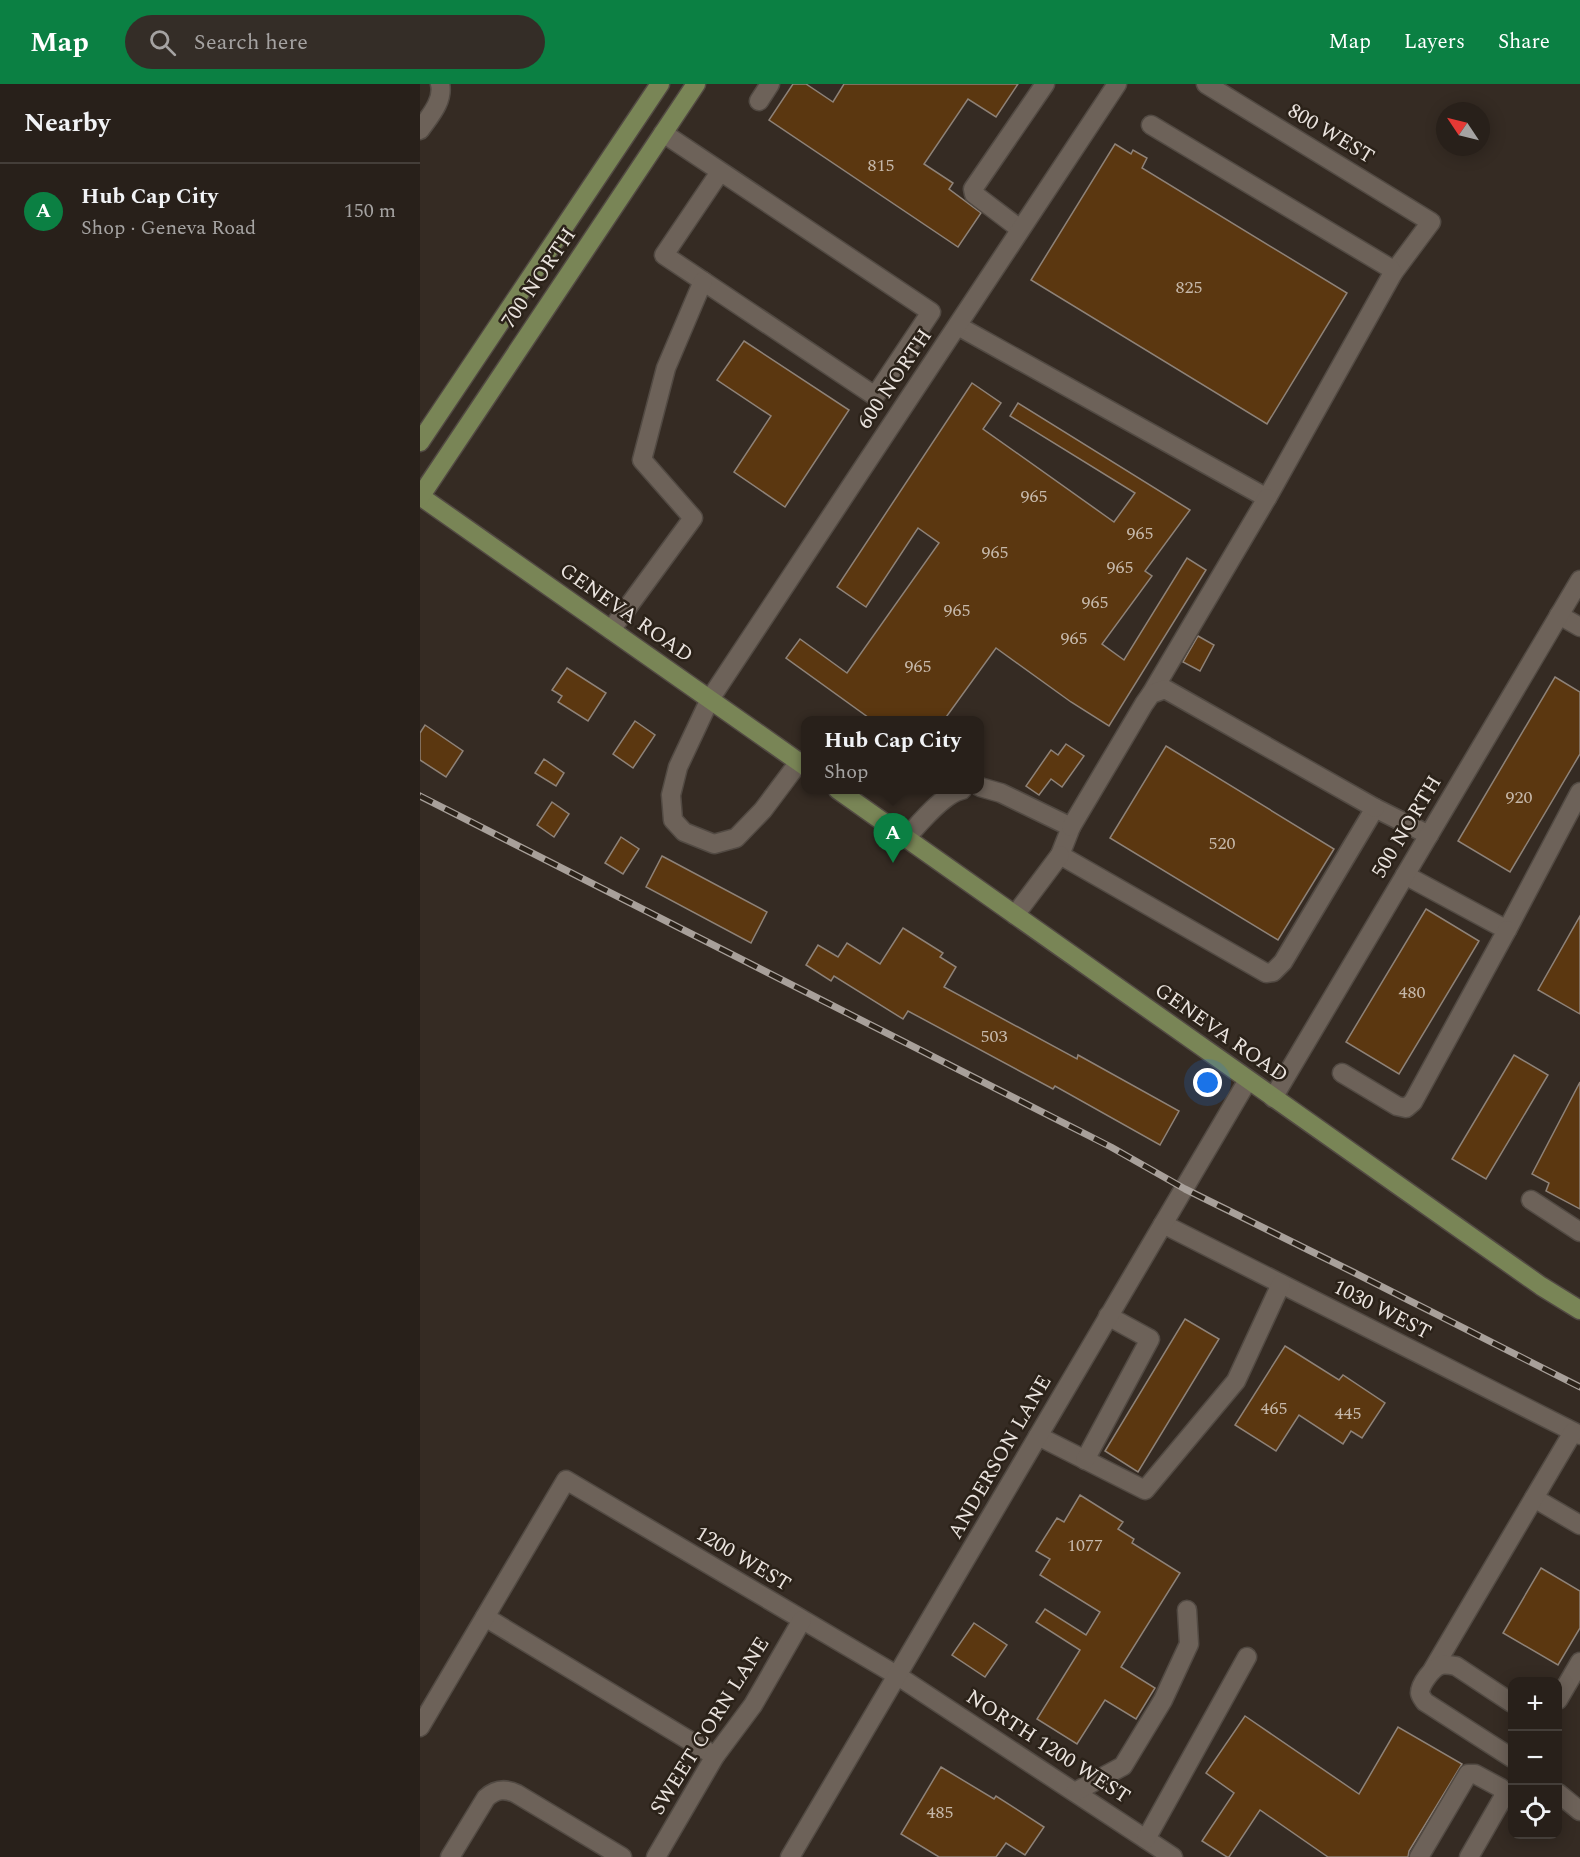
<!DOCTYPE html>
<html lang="en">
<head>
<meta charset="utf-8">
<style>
	:root { --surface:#28201a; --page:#342d27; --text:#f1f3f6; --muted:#a5a3a2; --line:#443e39; --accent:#0b8043 }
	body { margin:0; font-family:Spectral,serif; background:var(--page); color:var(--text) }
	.controls { position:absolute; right:18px; bottom:18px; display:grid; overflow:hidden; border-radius:12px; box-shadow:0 3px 15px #0003 }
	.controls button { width:54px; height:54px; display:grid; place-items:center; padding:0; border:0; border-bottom:2px solid var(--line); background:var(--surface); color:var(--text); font:30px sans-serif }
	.compass { position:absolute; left:1016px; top:18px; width:54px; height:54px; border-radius:50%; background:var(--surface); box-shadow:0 3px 15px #0003; rotate:305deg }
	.you { position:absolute; left:788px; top:999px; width:21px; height:21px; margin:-15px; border:4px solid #fff; border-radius:50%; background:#1a73e8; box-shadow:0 0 0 9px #1a73e833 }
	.badge { display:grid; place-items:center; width:39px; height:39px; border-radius:50%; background:var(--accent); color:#fff; font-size:20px; font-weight:700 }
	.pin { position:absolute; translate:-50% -50px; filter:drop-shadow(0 2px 3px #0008) }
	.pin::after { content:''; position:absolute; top:32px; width:21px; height:18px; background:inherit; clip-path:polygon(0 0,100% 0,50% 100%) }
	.popup { position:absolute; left:381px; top:632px; width:183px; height:78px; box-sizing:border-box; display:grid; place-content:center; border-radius:12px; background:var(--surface); filter:drop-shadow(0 2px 4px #0005); font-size:20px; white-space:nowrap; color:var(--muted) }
	.popup b { font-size:22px; color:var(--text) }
	.popup::after { content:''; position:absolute; left:50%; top:100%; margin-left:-12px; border:12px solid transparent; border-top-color:var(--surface) }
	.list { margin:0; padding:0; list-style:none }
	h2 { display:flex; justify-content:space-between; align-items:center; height:78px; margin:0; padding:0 24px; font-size:26px }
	h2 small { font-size:20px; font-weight:400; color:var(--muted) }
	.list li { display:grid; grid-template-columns:39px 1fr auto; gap:18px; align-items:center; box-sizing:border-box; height:96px; padding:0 24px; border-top:2px solid var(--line) }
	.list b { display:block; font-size:22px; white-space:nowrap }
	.list p { margin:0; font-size:20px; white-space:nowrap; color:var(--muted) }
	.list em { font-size:20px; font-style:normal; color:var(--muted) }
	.icon { flex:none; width:33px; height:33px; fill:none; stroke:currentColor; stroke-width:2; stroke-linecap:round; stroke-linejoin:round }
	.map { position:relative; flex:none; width:1160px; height:1773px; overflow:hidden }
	header { display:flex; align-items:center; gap:36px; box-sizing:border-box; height:84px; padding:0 30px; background:var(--accent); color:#fff }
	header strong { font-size:28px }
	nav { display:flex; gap:33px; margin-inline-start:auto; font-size:21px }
	.search { width:420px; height:54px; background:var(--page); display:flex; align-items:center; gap:15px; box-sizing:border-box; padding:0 21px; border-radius:33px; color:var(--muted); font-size:22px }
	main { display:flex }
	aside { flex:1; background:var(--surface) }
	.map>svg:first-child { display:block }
</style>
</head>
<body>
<header>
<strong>Map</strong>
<div class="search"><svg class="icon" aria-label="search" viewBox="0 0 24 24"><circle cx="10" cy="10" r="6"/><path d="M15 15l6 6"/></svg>Search here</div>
<nav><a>Map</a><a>Layers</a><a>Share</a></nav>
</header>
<main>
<aside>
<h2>Nearby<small></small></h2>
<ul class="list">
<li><span class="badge">A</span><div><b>Hub Cap City</b><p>Shop · Geneva Road</p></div><em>150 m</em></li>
</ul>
</aside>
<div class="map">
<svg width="1160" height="1773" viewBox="0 0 1160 1773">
	<rect width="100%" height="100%" fill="#352b23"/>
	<g fill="#5b3710" stroke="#8e8278" stroke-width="1.5">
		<path d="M373,0H386L413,18L424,0H598L576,33L548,15L504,80L533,99L529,105L561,129L538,163L349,36Z"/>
		<path d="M695,60L711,70L713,66L727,74L722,84L927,209L847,340L611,196Z"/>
		<path d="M324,257L429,326L365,423L314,388L351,332L297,296Z"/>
		<path d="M552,299L581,319L563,345L694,438L715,409L590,332L598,319L770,426L725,487L732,492L682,560L704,576L767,474L786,486L689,642L651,618L576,564L524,636H452L366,574L380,555L427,589L519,459L498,444L446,523L417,503Z"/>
		<path d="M778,552L794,561L780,587L763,578Z"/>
		<path d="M147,584L186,609L168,637L138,618L142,612L132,606Z"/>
		<path d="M1135,593L1160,608V670L1090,788L1038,757Z"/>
		<path d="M215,637L235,651L213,684L193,670Z"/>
		<path d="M5,641L43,667L26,693L0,676V649Z"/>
		<path d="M646,660L664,672L642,703L631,695L619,711L606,702L631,666L638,671Z"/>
		<path d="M746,662L914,765L858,856L690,754Z"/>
		<path d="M124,675L144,689L136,702L115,689Z"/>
		<path d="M132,718L149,730L134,753L117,741Z"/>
		<path d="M201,753L219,765L203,790L185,779Z"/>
		<path d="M242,772L347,828L331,859L226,803Z"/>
		<path d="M1006,825L1059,857L979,990L926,958Z"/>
		<path d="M1160,832V930L1118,906Z"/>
		<path d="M483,844L523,869L520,873L536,883L524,903L657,975L658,971L759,1027L740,1061L635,1002L633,1005L488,927L483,935L414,892L411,897L386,881L398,861L418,873L427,859L460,880Z"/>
		<path d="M1094,971L1128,991L1066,1095L1032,1075Z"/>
		<path d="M1160,998V1125L1126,1107L1129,1099L1112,1090Z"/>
		<path d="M765,1235L799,1255L718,1388L685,1367Z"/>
		<path d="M865,1262L919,1296L923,1291L965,1319L942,1354L931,1347L923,1360L879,1331L856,1367L815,1341Z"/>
		<path d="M660,1411L703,1438L698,1445L714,1455L712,1459L760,1489L701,1583L735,1604L716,1635L685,1616L657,1660L617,1635L660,1566L616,1538L625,1525L666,1551L680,1528L620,1491L630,1475L616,1467L637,1434L644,1438Z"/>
		<path d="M1121,1484L1160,1507V1544L1138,1581L1083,1549Z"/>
		<path d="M554,1539L587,1561L565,1593L532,1571Z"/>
		<path d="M825,1632L939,1710L978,1643L1042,1680L989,1767L988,1773H908L840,1726L809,1773H807L782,1757L814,1709L786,1689Z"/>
		<path d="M521,1683L574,1715L576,1712L624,1743L605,1771L586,1759L576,1773H519L481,1750Z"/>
	</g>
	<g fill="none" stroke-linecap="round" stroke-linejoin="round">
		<g stroke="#524a43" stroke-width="21">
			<g id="minor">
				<path d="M786,0L1011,138L973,189"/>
				<path d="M339,17L350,0"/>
				<path d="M0,46C9,33 24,17 20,0"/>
				<path d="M243,49L511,228L455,312L244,171L300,88"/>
				<path d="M600,145L554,110L553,105L625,0"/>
				<path d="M538,242L847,414L973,189L970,184L731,41"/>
				<path d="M1139,531L1160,543"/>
				<path d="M191,546L273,434L222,376L246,284L283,197"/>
				<path d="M731,610L847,414"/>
				<path d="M379,678L343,726L316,754L294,760L264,748L253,736L251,711L258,683L290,615L697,0"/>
				<path d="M560,703L581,709L651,743L640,771L846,889L853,888L863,878L955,724L1009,751"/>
				<path d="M651,743L724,620L731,610L745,605L955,724"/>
				<path d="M486,754C499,740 524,709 542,706"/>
				<path d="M985,791L1087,846L1160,708"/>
				<path d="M595,831L640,771"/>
				<path d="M922,989L977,1022L986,1024L993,1018L1087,846"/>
				<path d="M853,1014L1160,496"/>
				<path d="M1111,1116L1160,1148"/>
				<path d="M743,1140L1160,1351"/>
				<path d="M618,1352L725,1406L816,1297L861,1200"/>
				<path d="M665,1376L730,1255L688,1232"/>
				<path d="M1114,1414L1160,1441"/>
				<path d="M65,1533L295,1672"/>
				<path d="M1013,1585L1153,1348"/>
				<path d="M1138,1616L1160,1578"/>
				<path d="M1092,1619L1036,1582C1031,1581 1025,1580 1021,1581C1013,1583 1000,1600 1000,1609C1000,1611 1004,1617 1005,1618L1092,1674"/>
				<path d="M0,1643L146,1396L478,1592L753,1773"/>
				<path d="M655,1708L703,1682L743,1616L769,1560L767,1526"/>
				<path d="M1138,1709L1160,1727"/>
				<path d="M726,1755L827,1573"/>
				<path d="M30,1773L66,1714C76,1705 85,1704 97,1710L202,1773"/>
				<path d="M236,1773L295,1672L333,1621L382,1536"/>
				<path d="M370,1773L828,996"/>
				<path d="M999,1773L1048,1690H1055L1081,1704L1084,1712L1049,1773"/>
			</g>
		</g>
		<g stroke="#524a43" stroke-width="21">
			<g id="major">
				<path d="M0,358L240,0"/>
				<path d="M0,412L386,683"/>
				<path d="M0,413L276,0"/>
				<path d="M418,706L1121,1202L1160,1226"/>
			</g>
		</g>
		<use href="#minor" stroke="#6d6259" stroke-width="18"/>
		<use href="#major" stroke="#798556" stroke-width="18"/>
		<g stroke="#a8a09a" stroke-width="7">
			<path id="rail" d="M0,712L691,1063L765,1105L935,1189L1160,1303"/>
		</g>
		<use href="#rail" stroke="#2b2219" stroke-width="4.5" stroke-dasharray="14" stroke-linecap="butt"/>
	</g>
	<g text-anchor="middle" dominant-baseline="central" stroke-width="5" stroke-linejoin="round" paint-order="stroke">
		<g font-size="18" fill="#c6b8aa">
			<text x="461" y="81">815</text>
			<text x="769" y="203">825</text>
			<text x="614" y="412">965</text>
			<text x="720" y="449">965</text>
			<text x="575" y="468">965</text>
			<text x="700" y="483">965</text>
			<text x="675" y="518">965</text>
			<text x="537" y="526">965</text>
			<text x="654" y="554">965</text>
			<text x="498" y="582">965</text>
			<text x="1099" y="713">920</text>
			<text x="802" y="759">520</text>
			<text x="992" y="908">480</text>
			<text x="574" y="952">503</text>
			<text x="854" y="1324">465</text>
			<text x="928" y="1329">445</text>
			<text x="665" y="1461">1077</text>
			<text x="520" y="1728">485</text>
		</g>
		<g font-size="21" fill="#eae3de" stroke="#2b2219">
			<text transform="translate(911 50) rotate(31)">800 WEST</text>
			<text transform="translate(119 194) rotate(-56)">700 NORTH</text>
			<text transform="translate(475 295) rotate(-56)">600 NORTH</text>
			<text transform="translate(206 529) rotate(35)">GENEVA ROAD</text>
			<text transform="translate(987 743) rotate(-59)">500 NORTH</text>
			<text transform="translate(801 949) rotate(35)">GENEVA ROAD</text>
			<text transform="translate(962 1226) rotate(27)">1030 WEST</text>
			<text transform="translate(580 1373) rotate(-60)">ANDERSON LANE</text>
			<text transform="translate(323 1475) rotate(31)">1200 WEST</text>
			<text transform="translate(290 1642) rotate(-58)">SWEET CORN LANE</text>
			<text transform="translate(628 1663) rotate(33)">NORTH 1200 WEST</text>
		</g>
	</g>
</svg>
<div class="controls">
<button>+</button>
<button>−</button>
<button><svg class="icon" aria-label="locate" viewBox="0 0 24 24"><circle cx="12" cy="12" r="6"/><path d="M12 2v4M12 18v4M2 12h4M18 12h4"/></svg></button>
</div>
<svg class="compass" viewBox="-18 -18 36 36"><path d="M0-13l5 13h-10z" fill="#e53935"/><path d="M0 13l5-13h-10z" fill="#a5a3a2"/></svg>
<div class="you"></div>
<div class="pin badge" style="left:473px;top:779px">A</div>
<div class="popup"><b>Hub Cap City</b>Shop</div>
</div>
</main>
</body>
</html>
